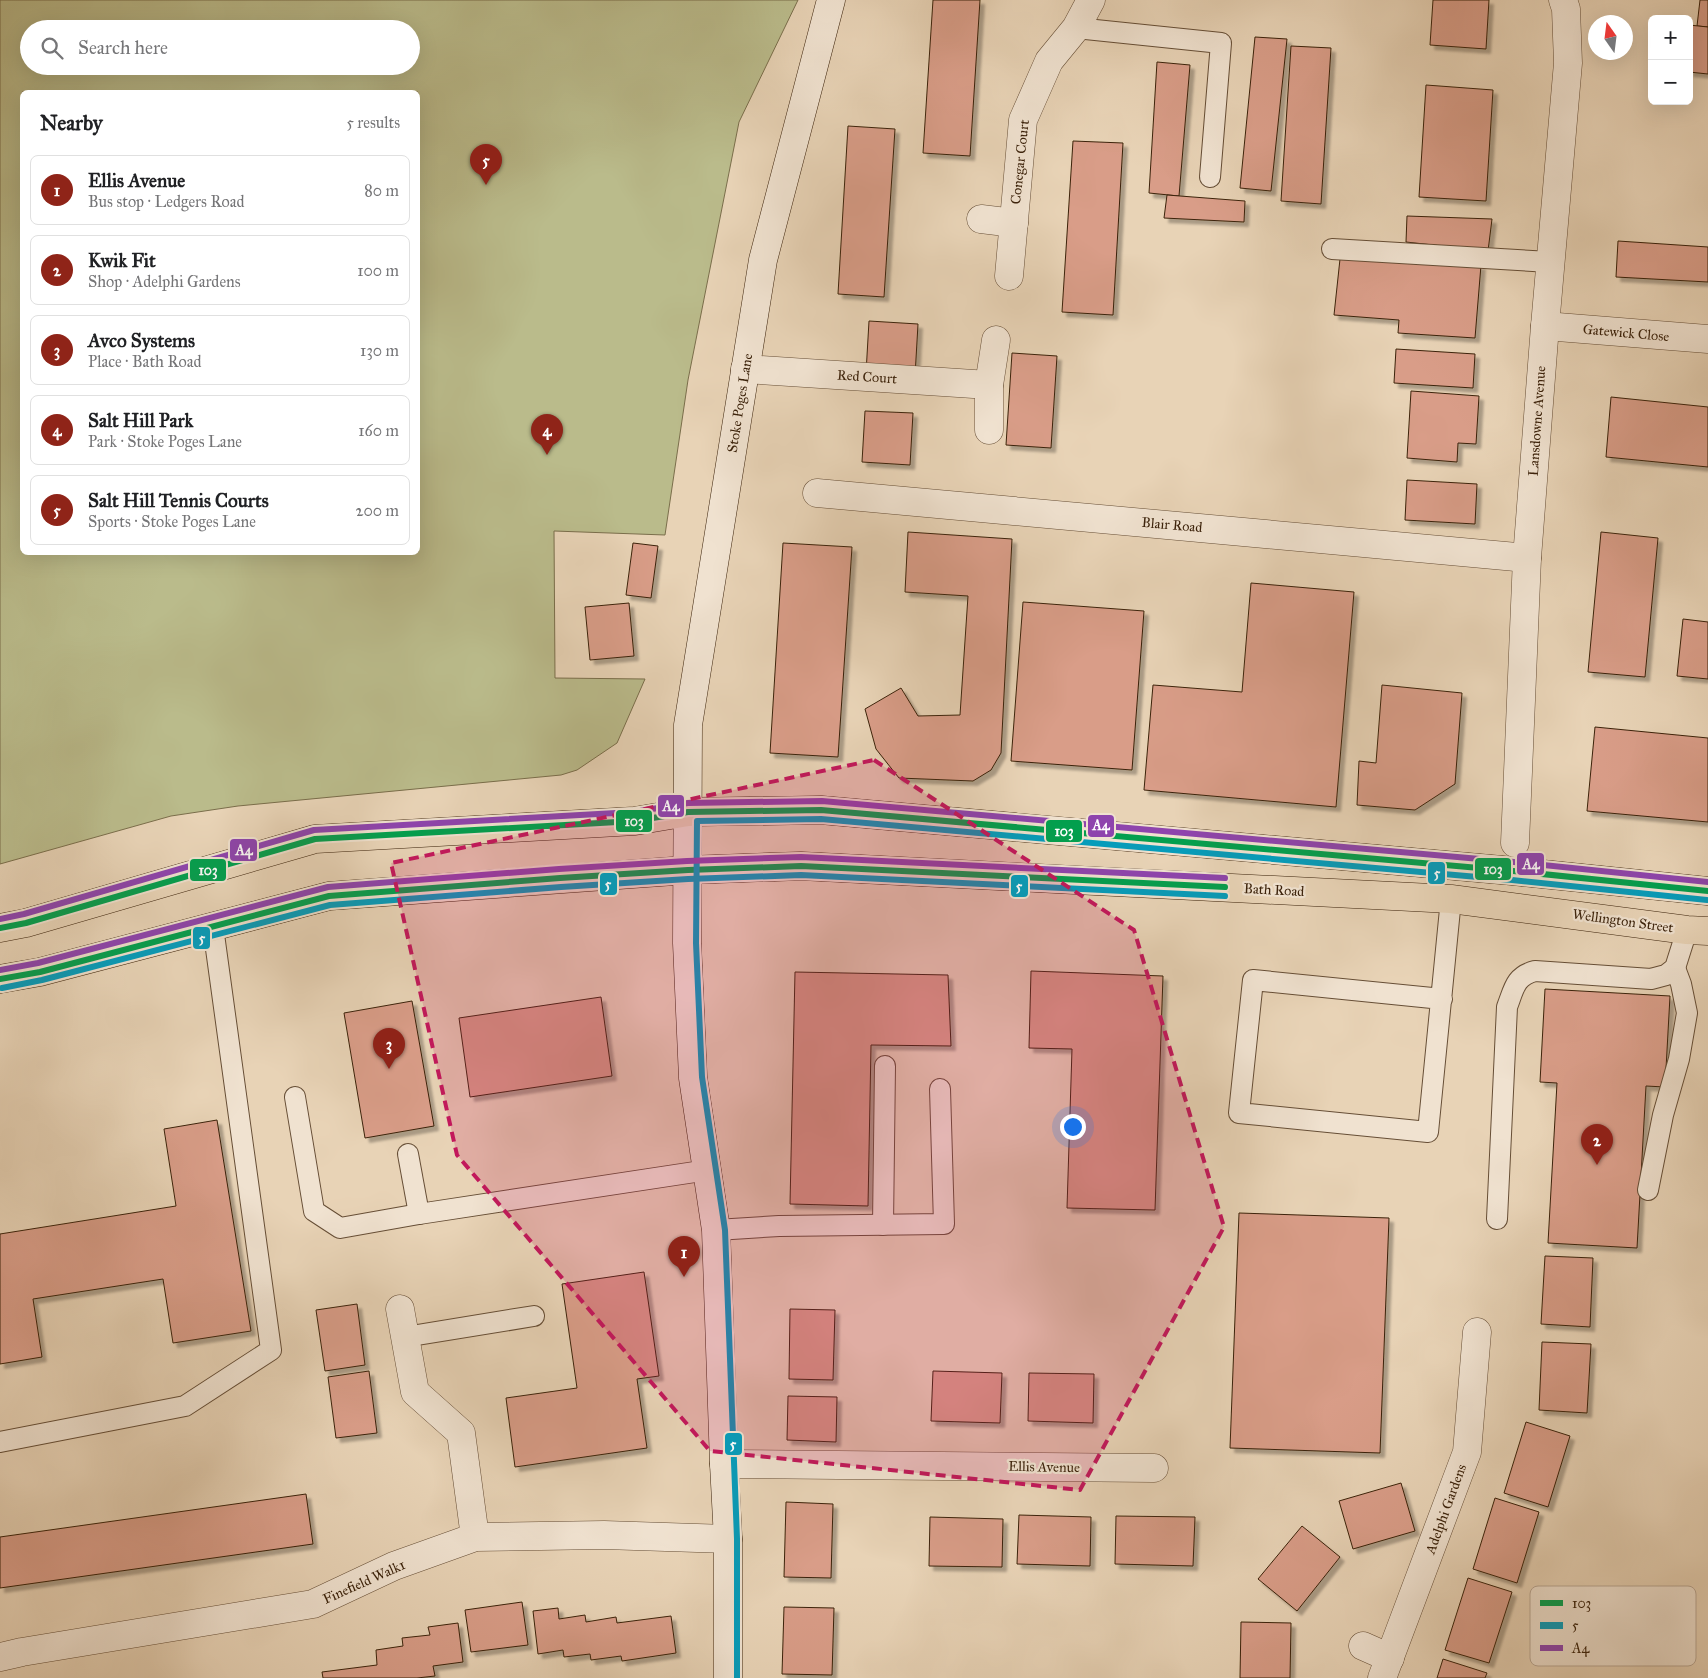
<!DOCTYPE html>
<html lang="en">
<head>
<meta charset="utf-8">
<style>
	:root { --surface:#fff; --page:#f2f2f2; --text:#202124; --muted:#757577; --line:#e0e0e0; --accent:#8f2418 }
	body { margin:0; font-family:"IM FELL Great Primer",serif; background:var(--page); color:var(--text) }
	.controls { position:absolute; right:15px; top:15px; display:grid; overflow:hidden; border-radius:8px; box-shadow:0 5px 20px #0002 }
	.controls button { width:45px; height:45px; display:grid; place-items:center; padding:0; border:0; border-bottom:1px solid var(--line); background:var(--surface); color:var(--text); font:25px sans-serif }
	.compass { position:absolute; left:1588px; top:15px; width:45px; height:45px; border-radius:50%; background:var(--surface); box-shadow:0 5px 20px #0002; rotate:346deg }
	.you { position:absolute; left:1072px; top:1126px; width:18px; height:18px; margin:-12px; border:4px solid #fff; border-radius:50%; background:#1a73e8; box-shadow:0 0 0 8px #1a73e833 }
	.badge { display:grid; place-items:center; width:32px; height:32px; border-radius:50%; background:var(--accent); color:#fff; font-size:16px; font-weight:700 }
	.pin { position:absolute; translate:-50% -41px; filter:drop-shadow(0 1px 2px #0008) }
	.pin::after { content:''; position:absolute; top:26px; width:18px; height:15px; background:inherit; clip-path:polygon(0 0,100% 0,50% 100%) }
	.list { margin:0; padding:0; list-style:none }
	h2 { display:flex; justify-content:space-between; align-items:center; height:65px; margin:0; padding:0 20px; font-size:21px }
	h2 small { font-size:16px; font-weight:400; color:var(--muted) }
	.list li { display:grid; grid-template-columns:32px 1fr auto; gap:15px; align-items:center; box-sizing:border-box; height:70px; margin:0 10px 10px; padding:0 10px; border:1px solid var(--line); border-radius:8px }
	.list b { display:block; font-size:19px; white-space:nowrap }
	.list p { margin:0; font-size:16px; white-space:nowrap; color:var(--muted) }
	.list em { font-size:16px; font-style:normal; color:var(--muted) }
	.icon { flex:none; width:28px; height:28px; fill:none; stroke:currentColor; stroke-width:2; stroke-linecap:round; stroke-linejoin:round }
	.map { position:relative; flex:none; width:1708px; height:1678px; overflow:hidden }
	.search { position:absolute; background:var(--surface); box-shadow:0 5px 20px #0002; left:20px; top:20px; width:400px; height:55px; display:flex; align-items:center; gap:12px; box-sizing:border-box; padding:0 18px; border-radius:28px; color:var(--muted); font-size:19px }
	.panel { position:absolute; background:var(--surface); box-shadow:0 5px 20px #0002; left:20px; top:90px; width:400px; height:465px; border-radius:8px }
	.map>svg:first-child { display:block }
</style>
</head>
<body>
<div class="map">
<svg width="1708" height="1678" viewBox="0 0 1708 1678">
	<defs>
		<filter id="shadow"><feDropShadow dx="4.5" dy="4.5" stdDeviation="1" flood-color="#0004"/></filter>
	</defs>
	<rect width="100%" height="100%" fill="#e8d3b6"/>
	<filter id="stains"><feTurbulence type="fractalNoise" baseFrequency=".004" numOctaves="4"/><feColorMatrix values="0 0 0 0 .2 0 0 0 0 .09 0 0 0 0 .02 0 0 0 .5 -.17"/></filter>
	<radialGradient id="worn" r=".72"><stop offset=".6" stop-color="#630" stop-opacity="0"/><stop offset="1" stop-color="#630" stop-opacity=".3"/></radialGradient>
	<path fill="#babb8b" stroke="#7a6e4b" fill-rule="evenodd" d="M0,0H798L739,122L688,380L665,535L554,531L555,678L645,679L617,743L577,770L561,775L238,806L171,816L0,864ZM29,29H411V66H29ZM22,92H418V552H22Z"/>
	<g fill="#d99d88" stroke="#3b220b" filter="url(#shadow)">
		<path d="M933,0H980L970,156L923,153Z"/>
		<path d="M1433,0H1489L1486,49L1430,45Z"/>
		<path d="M1700,0H1708V27L1697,26Z"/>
		<path d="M1689,25L1708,27V74L1689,72Z"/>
		<path d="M1255,37L1287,39L1271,191L1240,188Z"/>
		<path d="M1291,46L1331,48L1321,204L1281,201Z"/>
		<path d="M1157,62L1190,65L1179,196L1149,193Z"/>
		<path d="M1426,85L1493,90L1486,201L1419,197Z"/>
		<path d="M848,126L895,129L884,297L838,294Z"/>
		<path d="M1073,141L1123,143L1113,315L1062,312Z"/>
		<path d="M1167,195L1245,201L1244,222L1164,218Z"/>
		<path d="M1407,216L1492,219L1488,251L1406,242Z"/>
		<path d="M1618,241L1708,247V282L1616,277Z"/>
		<path d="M1340,259L1481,265L1475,338L1398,333L1399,320L1334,315Z"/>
		<path d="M869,321L918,324L915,376L866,373Z"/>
		<path d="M1396,349L1475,354L1473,388L1394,383Z"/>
		<path d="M1012,353L1057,356L1051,448L1006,445Z"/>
		<path d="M1411,391L1479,396L1476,444L1458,443L1457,462L1407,458Z"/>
		<path d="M1611,397L1708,407V467L1606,457Z"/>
		<path d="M865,411L913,413L910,465L862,462Z"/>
		<path d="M1407,480L1477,484L1475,524L1405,520Z"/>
		<path d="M908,532L1012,539L1001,753L991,770L973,781L899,778L876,749L865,709L901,688L918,716L960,715L968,596L905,592Z"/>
		<path d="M1601,532L1658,538L1645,677L1588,672Z"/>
		<path d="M633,543L658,546L651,598L626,595Z"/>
		<path d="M783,543L852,547L838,757L770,753Z"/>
		<path d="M1251,583L1354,592L1336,807L1144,790L1153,685L1242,692Z"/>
		<path d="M1023,602L1144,611L1132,770L1011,761Z"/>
		<path d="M629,603L634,656L590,660L585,607Z"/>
		<path d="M1683,619L1708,622V679L1677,676Z"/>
		<path d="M1382,685L1462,693L1455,784L1415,810L1357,805L1359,761L1376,763Z"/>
		<path d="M1595,727L1708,738V822L1587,811Z"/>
		<path d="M1031,971L1163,976L1155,1210L1067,1208L1072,1049L1029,1048Z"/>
		<path d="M795,972L948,975L951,1046L871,1045L868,1206L790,1204Z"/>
		<path d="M1545,989L1670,996L1665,1087L1646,1086L1637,1248L1548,1243L1557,1083L1540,1082Z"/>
		<path d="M601,997L612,1076L470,1097L459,1018Z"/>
		<path d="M412,1001L434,1126L365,1138L344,1013Z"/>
		<path d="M217,1120L251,1331L173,1343L163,1279L33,1299L42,1357L0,1364V1234L176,1206L164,1129Z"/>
		<path d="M1239,1213L1389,1218L1380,1453L1230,1448Z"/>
		<path d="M1545,1256L1593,1258L1590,1327L1541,1324Z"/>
		<path d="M644,1272L659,1376L637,1379L647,1448L515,1467L506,1398L577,1388L562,1284Z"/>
		<path d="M357,1304L365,1365L325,1371L316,1310Z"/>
		<path d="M790,1309L835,1310L833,1380L789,1379Z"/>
		<path d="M1542,1342L1591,1344L1587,1413L1539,1410Z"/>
		<path d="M369,1371L377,1433L336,1438L328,1377Z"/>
		<path d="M933,1371L1002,1373L1000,1423L931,1421Z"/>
		<path d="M1029,1373L1094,1374L1093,1423L1028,1421Z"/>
		<path d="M788,1396L837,1397L836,1442L787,1440Z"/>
		<path d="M1526,1422L1570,1436L1548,1507L1504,1493Z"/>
		<path d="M1401,1483L1415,1531L1353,1549L1339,1501Z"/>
		<path d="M306,1494L313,1544L0,1588V1537Z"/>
		<path d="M1495,1498L1539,1512L1517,1583L1473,1569Z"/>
		<path d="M786,1502L833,1504L831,1578L784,1577Z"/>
		<path d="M1019,1515L1091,1517L1090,1566L1017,1564Z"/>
		<path d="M1116,1516L1195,1517L1193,1566L1115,1564Z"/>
		<path d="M930,1517L1003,1519L1002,1567L929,1566Z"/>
		<path d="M1302,1526L1340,1557L1297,1611L1258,1579Z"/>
		<path d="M1468,1578L1512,1592L1489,1663L1445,1650Z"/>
		<path d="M522,1602L528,1645L471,1652L465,1610Z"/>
		<path d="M784,1607L834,1608L832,1675L782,1674Z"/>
		<path d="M558,1608L559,1619L585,1615L586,1622L616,1617L617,1623L671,1616L676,1653L622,1661L621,1656L591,1660L590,1654L564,1657L563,1650L538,1654L533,1611Z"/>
		<path d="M1241,1622L1291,1623L1290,1678H1240Z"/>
		<path d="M458,1623L463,1662L433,1666L435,1676L417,1678H323L322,1672L377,1665L376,1650L403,1646L402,1638L430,1635L428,1627Z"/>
		<path d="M1443,1659L1487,1673L1485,1678H1437Z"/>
	</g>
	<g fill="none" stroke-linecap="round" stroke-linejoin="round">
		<g stroke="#664e36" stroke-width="22">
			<g id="lane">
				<path d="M1076,28L1221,43L1210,177"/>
				<path d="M1332,249L1550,262"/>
				<path d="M1442,999L1253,980L1239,1113L1428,1132L1451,899"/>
				<path d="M295,1097L314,1211L340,1228L419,1214L708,1170"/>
				<path d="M408,1154L419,1214"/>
				<path d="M1648,1190L1663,1115L1679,1059L1687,1013L1681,984L1675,968"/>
				<path d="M1497,1219L1507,1007C1514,989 1515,976 1535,971L1651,979L1666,975L1675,968L1687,930"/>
				<path d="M883,1225L885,1066"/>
				<path d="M716,1230L779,1226L944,1224L940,1089"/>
				<path d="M405,1337L534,1316"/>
				<path d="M0,1442L185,1406L271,1350L213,927"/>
			</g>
		</g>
		<g stroke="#664e36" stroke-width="29">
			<g id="street">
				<path d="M981,219L1014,223"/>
				<path d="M1009,276L1023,120L1049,61L1076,28L1091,0"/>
				<path d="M1545,326L1708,339"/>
				<path d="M745,369L989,385"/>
				<path d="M989,430V385L996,340"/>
				<path d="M817,493L1527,558"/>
				<path d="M1515,843L1527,558L1545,326L1568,63L1566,9L1563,0"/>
				<path d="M400,1309L415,1392L461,1433L475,1537"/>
				<path d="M724,1464L1154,1468"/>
				<path d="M1363,1646L1390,1658"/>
				<path d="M0,1657L22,1652L313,1604L394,1566L475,1537L604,1535L728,1539"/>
				<path d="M1382,1678L1467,1452L1477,1332"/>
			</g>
		</g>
		<g stroke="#3b220b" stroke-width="29">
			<path id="secondary" d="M728,1678V1539L724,1464L716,1230L693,1078L687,943L688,725L763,260L831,0"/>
		</g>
		<g stroke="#3b220b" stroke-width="29">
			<g id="primary">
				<path d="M0,928L26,923L315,839L635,821L688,812L821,810L1513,871L1708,891"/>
				<path d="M0,979L40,972L329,896L688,870L801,866L1451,899L1687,930L1708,931"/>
			</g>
		</g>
		<use href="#lane" stroke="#f0e2d0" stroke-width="20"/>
		<use href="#street" stroke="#f0e2d0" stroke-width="28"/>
		<use href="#secondary" stroke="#f0e2d0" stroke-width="28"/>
		<use href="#primary" stroke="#e8d3b6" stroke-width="28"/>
		<g stroke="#f0e2d0" stroke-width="10">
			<g id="bus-1">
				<path d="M0,928L26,923L315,839L635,821L688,812L821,810L1513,871L1708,891"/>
				<path d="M0,979L40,972L329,896L560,878L688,870L801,866L1225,887"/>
			</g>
		</g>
		<g stroke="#f0e2d0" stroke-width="10">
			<g id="bus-2">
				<path d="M2,988L42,980L330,905L561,887L688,879L801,875L1225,896"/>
				<path d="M737,1678V1539L725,1230L702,1077L696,943L697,821L821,819L1512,880L1707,900"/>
			</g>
		</g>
		<g stroke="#f0e2d0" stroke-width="10">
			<g id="bus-3">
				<path d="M0,919L24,914L314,830L634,812L688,803L822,801L1514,862L1708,882"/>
				<path d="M0,970L38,963L328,887L559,869L687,861L801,857L1225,878"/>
			</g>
		</g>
		<use href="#bus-1" stroke="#039f4e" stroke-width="6"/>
		<use href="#bus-2" stroke="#069cba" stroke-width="6"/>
		<use href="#bus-3" stroke="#8e44ad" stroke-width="6"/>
	</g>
	<path fill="#c2185b" fill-opacity="0.2" stroke="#c2185b" stroke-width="4" stroke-dasharray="10 6" stroke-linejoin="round" d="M874,760L1134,930L1224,1227L1080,1490L710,1451L457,1155L391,863Z"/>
	<g text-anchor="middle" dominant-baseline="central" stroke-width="4.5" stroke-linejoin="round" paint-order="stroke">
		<g font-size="14" fill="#3b220b" stroke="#f0e2d0">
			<text transform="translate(1020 162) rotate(-84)">Conegar Court</text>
			<text transform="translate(1626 333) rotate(5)">Gatewick Close</text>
			<text transform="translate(867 377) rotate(4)">Red Court</text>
			<text transform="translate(740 403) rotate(-81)">Stoke Poges Lane</text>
			<text transform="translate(1537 421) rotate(-86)">Lansdowne Avenue</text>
			<text transform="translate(1172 525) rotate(5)">Blair Road</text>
			<text transform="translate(1274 890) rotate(3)">Bath Road</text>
			<text transform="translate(1623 921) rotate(8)">Wellington Street</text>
			<text transform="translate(1044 1467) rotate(1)">Ellis Avenue</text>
			<text transform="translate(1446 1509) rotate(-70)">Adelphi Gardens</text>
			<text transform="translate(364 1582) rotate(-24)">Finefield Walk1</text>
		</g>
	</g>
	<rect x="1530" y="1586" width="166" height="80" rx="8" fill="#f0e2d0" stroke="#baa895" stroke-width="1"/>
	<rect x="1540" y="1600" width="23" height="6" fill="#039f4e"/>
	<rect x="1540" y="1622" width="23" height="7" fill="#069cba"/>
	<rect x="1540" y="1645" width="23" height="6" fill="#8e44ad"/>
	<g font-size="14" fill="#3b220b">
		<text x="1572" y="1608">103</text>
		<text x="1572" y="1630">5</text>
		<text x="1572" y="1653">A4</text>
	</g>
	<g stroke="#f0e2d0" stroke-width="2">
		<rect x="657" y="794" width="28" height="24" rx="5" fill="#8e44ad"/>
		<rect x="615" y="809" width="38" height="24" rx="5" fill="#039f4e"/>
		<rect x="1087" y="814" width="28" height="24" rx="5" fill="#8e44ad"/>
		<rect x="1045" y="819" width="38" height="24" rx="5" fill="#039f4e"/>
		<rect x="229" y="838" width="29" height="24" rx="5" fill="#8e44ad"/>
		<rect x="1516" y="852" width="29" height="24" rx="5" fill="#8e44ad"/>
		<rect x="1474" y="857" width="38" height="24" rx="5" fill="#039f4e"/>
		<rect x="189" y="858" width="38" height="24" rx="5" fill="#039f4e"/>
		<rect x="1427" y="861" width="19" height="24" rx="5" fill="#069cba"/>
		<rect x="599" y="872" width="19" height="24" rx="5" fill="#069cba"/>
		<rect x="1010" y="874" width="19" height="24" rx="5" fill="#069cba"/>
		<rect x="192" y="926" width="19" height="24" rx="5" fill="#069cba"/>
		<rect x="724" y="1432" width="19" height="24" rx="5" fill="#069cba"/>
	</g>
	<g font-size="14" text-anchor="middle" font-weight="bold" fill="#fff">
		<text x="671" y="811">A4</text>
		<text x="634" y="826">103</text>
		<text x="1101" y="830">A4</text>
		<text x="1064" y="836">103</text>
		<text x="244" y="855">A4</text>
		<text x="1531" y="869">A4</text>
		<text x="1493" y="874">103</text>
		<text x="208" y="875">103</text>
		<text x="1437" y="878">5</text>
		<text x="608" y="889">5</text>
		<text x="1019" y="891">5</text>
		<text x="202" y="943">5</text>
		<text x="733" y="1449">5</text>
	</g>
	<rect width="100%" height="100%" filter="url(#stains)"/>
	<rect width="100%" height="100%" fill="url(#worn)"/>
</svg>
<div class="controls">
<button>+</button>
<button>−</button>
</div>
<svg class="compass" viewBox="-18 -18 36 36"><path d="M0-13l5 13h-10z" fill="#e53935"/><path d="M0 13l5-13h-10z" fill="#757577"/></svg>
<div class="you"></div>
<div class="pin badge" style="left:684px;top:1277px">1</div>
<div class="pin badge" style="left:1597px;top:1165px">2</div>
<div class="pin badge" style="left:389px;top:1069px">3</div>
<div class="pin badge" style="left:547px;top:455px">4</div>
<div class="pin badge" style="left:486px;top:185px">5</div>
<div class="search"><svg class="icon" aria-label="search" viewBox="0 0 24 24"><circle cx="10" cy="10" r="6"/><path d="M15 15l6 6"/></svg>Search here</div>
<section class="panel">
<h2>Nearby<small>5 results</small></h2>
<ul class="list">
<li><span class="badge">1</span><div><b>Ellis Avenue</b><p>Bus stop · Ledgers Road</p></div><em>80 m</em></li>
<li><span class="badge">2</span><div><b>Kwik Fit</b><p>Shop · Adelphi Gardens</p></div><em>100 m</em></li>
<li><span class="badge">3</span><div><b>Avco Systems</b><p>Place · Bath Road</p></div><em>130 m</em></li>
<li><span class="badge">4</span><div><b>Salt Hill Park</b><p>Park · Stoke Poges Lane</p></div><em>160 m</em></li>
<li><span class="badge">5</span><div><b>Salt Hill Tennis Courts</b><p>Sports · Stoke Poges Lane</p></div><em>200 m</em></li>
</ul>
</section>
</div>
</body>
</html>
